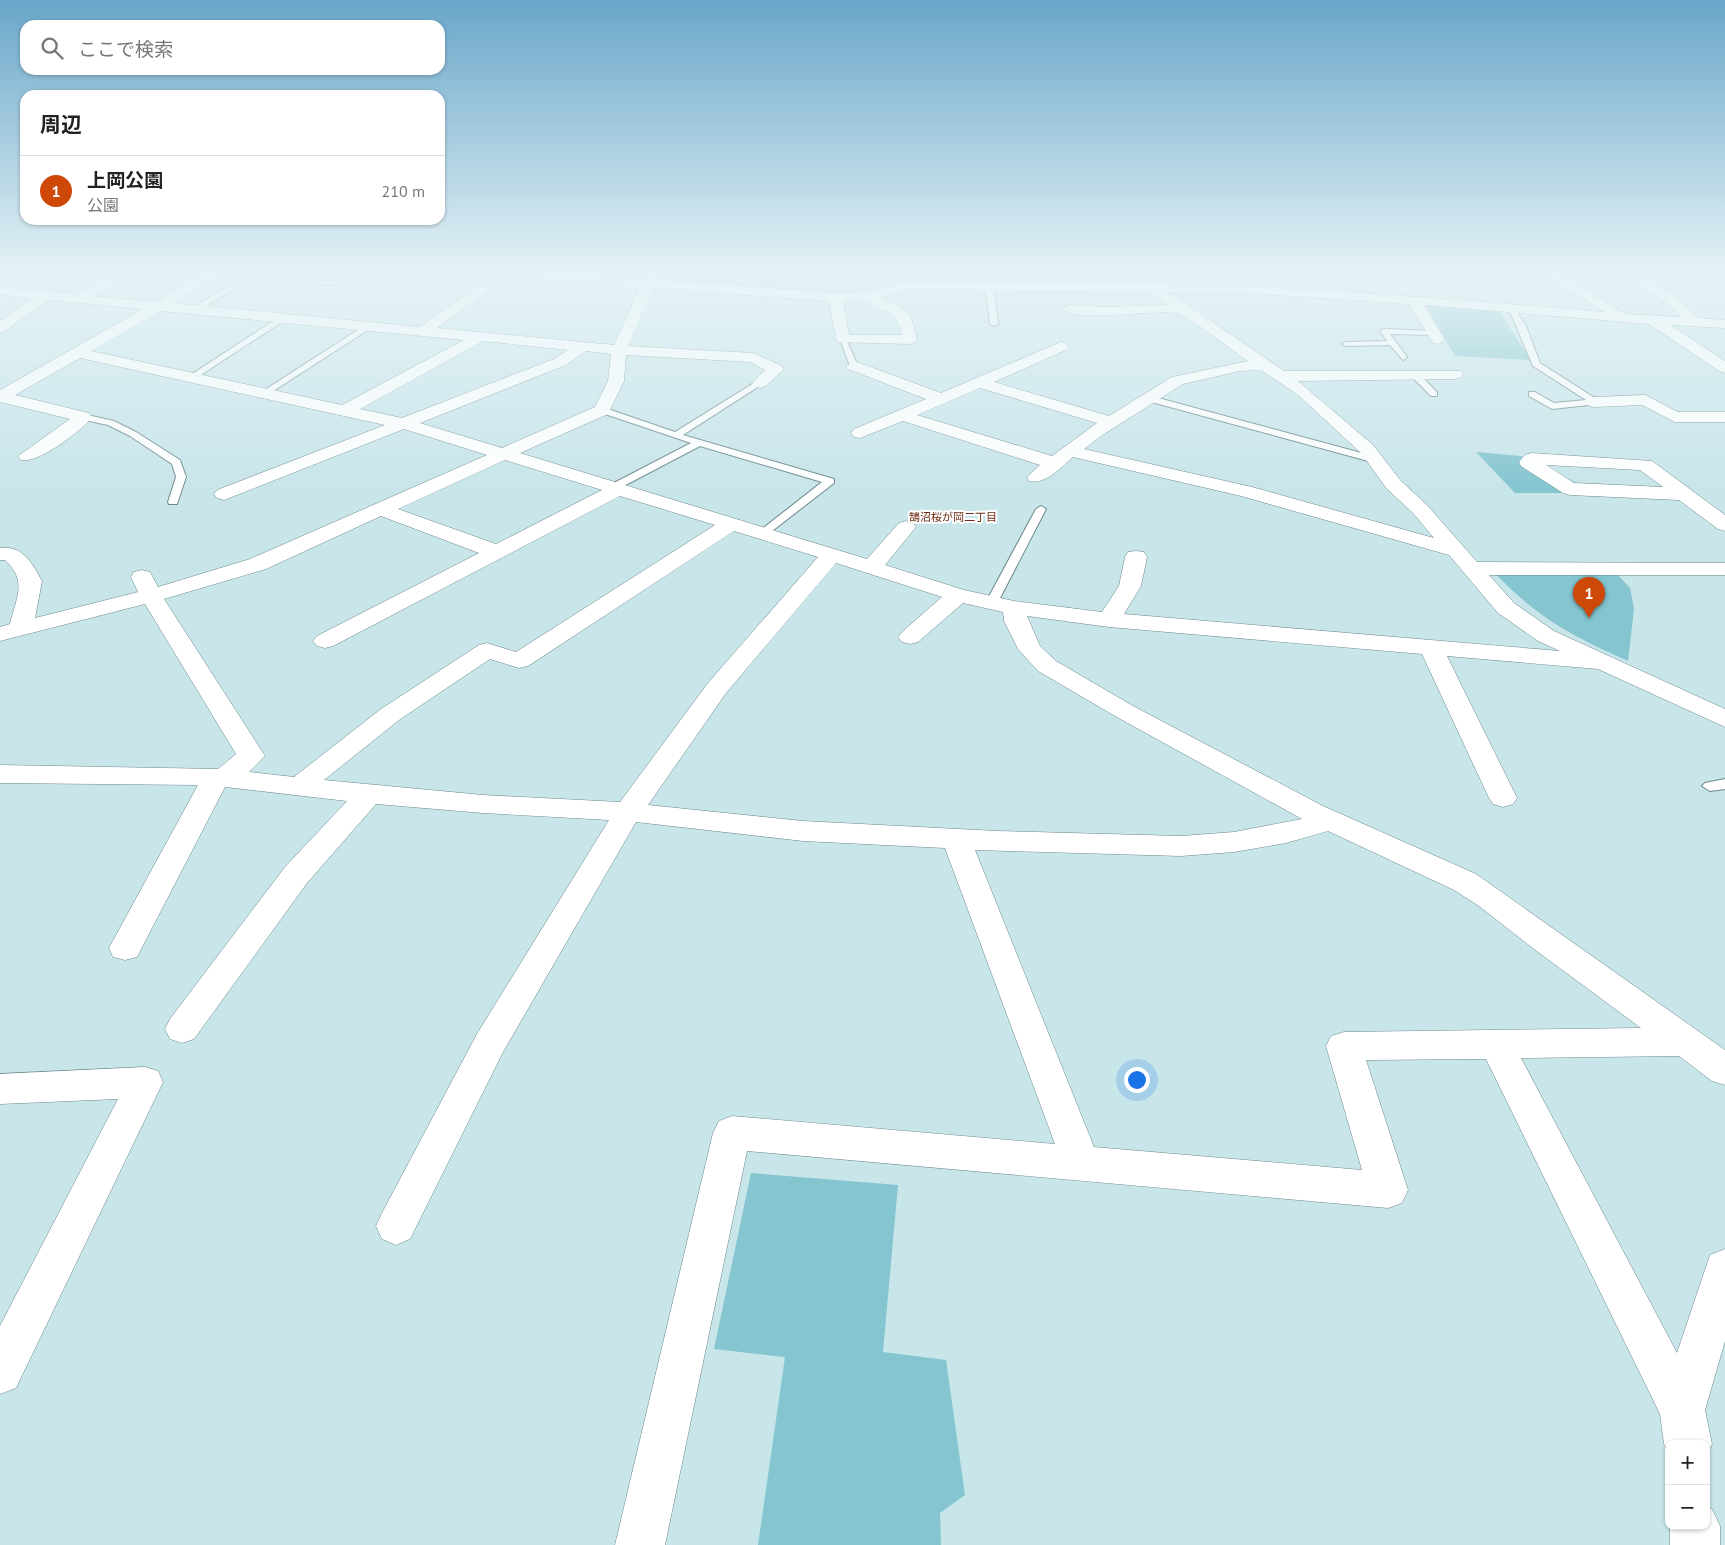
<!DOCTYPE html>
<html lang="ja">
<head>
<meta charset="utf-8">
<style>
	:root { --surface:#fff; --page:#f2f2f2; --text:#222; --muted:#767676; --line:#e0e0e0; --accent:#ce4807 }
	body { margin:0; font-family:"PT Sans","Noto Sans JP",sans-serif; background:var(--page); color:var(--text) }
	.controls { position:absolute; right:15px; bottom:15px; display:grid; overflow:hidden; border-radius:10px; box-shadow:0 1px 4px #0004 }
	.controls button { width:45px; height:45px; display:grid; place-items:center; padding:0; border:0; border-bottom:1px solid var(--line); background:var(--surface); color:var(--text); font:25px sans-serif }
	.you { position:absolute; left:1136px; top:1079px; width:18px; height:18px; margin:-12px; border:4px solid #fff; border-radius:50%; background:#1a73e8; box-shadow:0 0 0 8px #1a73e833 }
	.badge { display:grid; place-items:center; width:32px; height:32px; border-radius:50%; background:var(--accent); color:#fff; font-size:16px; font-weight:700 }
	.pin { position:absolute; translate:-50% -41px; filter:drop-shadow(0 1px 2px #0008) }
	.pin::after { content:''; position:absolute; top:26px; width:18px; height:15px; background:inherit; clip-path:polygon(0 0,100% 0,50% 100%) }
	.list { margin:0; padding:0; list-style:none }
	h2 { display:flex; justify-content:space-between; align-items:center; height:65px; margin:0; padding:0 20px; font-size:21px }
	h2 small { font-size:16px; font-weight:400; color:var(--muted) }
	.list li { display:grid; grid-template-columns:32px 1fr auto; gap:15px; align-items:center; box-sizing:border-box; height:70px; padding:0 20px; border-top:1px solid var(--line) }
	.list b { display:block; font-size:19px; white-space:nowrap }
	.list p { margin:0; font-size:16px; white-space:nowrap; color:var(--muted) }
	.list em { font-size:16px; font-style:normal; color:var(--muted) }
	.icon { flex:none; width:28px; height:28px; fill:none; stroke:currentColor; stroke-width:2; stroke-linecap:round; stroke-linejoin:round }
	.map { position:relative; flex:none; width:1725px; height:1545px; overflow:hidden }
	.search { position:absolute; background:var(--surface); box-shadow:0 1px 4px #0004; left:20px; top:20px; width:425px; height:55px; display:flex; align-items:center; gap:12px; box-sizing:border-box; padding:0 18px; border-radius:15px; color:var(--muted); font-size:19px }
	.panel { position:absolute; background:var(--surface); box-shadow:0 1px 4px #0004; left:20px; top:90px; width:425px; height:135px; border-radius:15px }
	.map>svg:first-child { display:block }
</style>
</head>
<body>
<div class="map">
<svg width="1725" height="1545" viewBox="0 0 1725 1545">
	<rect width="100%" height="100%" fill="#c8e5ea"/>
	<g fill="#84c5d0">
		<path d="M660,273H819L818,290H811L810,293L658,280Z"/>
		<path d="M1425,304L1498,310L1531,360L1455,356Z"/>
		<path d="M1476,452L1521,456L1575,482L1592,493H1515Z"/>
		<path d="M1494,572L1617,574L1630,588L1634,609L1628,661C1572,636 1536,617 1494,572Z"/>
		<path d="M751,1173L898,1185L883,1352L946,1360L965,1495L940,1513L941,1545H758L785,1357L714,1349Z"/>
	</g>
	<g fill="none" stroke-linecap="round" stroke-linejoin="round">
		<g stroke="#6c888c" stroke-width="2">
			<g id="lane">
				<path d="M208,276L333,281L337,283L333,285L205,280Z"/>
				<path d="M989,283L993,285L998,324L994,326L990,324L985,285Z"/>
				<path d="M228,286L235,288L198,311L191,309Z"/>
				<path d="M1508,307H1514L1526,326L1540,363L1598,400V404L1552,409L1529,396V392H1535L1554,403L1586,400L1533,366Z"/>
				<path d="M281,316L288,318L193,380L186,378Z"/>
				<path d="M367,324L374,326L267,395L260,393Z"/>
				<path d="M1384,329L1434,331L1438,333L1434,335L1390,334L1407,357L1403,360L1390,345L1346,346L1342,344L1346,342L1387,341L1380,331Z"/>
				<path d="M839,337L846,339L858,366L857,368L850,366Z"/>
				<path d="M1412,373H1418L1437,392V396H1431L1412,377Z"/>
				<path d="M757,381L764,383L683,435L834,479V483L767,535H759L757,533L822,482L700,446L618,489H610V485L691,443L599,412V408H605L675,432Z"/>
				<path d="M1147,395L1380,458L1381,460L1372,462L1144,400L1142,398Z"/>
				<path d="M83,414L114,421L136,432L180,460L186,477L177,504H169L168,502L176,477L172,464L130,436L108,425L80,419V415Z"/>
				<path d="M1041,506L1046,509L998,602L996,605H988L986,602L1036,509Z"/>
				<path d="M1725,779V789L1710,791L1702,786L1705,783Z"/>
			</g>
		</g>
		<g stroke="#6c888c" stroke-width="1">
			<g id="street">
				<path d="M112,273H128L93,296L156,302L206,273H222L173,303L420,327L482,284L489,288L487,291L437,328L614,345L640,287L500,277L494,273H561L644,279L646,273H659L656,280L835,293L872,292L890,285L912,282L1145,284L1151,281L1158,284C1308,286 1456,300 1605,312L1542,273H1558L1625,314L1681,317L1665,302L1637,284L1635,281L1637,278L1642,277L1675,296L1699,318L1725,320V328L1670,325L1725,361V373L1719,371L1649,324L1424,305L1445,340L1438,344L1433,343L1409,304L1247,293L1168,292L1284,371H1461L1463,374L1461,377L1455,379L1298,381L1373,445L1401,481L1427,505L1477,562L1725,563V575H1489L1514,603L1554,631L1725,709V727L1598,669L1447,656L1517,798L1513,804L1503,807L1493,804L1489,798L1422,654L1109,627L1027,616L1040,646L1056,661L1133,706L1323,806L1476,874L1725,1050V1085L1712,1081L1679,1056L1521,1058L1677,1353L1710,1255L1725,1249V1341L1705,1410L1712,1444L1706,1457V1444H1669V1454L1664,1444L1660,1414L1486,1059L1366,1060L1408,1190L1402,1203L1388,1208L747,1151L665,1545H615L713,1133L719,1121L732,1116L1055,1144L945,848L803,841L636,822L503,1052L410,1239L396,1245L382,1239L376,1226L382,1213L477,1034L609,820L483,813L376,804L307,883L194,1039L182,1043L170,1039L165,1029L170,1019L285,867L347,801L225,787L137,957L125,960L113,957L109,948L198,785L0,783V765L218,769L236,754L145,604L0,641V627L10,624C16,598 28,581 5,560H0V548C23,545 32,563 42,581L35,618L138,592L131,577L134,572L142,570L150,572L158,587L250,559L487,455L404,429L224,500L217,498L214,494L217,490L385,425L80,358L15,395L89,413L92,417C82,431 38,464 21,460L18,456L70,419L0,402V390L143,309L48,300L5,331L0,332V321L33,298L0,295V287L76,294ZM653,288L829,301L837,342L910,344L917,340C911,313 911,309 884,301L882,298L897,292L912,290L1151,292L1167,305L1108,307L1070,305L1063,309C1074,323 1158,309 1177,313C1187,315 1236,353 1248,361L1172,377L1109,416L994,382L1066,350L1069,347L1066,344L1061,342L941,393L854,361L846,366L848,369L926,399L854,429L851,433L854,437L860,438L903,421L1040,465L1027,477L1029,481C1046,485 1061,467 1073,457L1241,496L1449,555L1498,613L1538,641L1560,651L1124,614L1141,586L1147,557L1144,552L1136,551L1128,552L1125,557L1119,586L1102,612L1014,601L964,590L885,565L916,527L913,523L906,521L899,523L867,559L520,453L608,414L624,381L626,355L750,362L765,370L752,383L760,388L766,386L784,369L782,366L753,353L628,346ZM869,300L873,307C895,314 896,313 902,335H849L843,301ZM161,311L464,340L342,405L91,351ZM483,341L568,350L554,359L402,418L360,409ZM586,351L611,354L608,381L595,407L502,448L420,423L566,365ZM1261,370L1298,395L1361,453L1387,489L1413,513L1434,538L1252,487L1084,449L1104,434L1183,384L1240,371ZM980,388L1097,423L1052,456L917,415ZM505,460L602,490L496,544L398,509ZM620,496L715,525L516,652L487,643L479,645L381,709L294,777L249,772L265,756L164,599L266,569L381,516L479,553L317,636L313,641L317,646L325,648L333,646ZM734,531L818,557L708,683L620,802L483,795L324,780L399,720L490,659L519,668L528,666ZM836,563L942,597L902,632L898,637L902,642L910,644L918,642L963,603L1003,612L1004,621L1018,649L1038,671L1115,716L1302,819L1234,832L1181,836L997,831L803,821L648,805L726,693ZM1328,831L1454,890L1479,906L1534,949L1641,1028L1344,1032L1331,1036L1326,1046L1362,1170L1094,1147L975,850L1181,856L1234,852L1286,843Z"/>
				<path d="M1713,273H1725V281Z"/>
				<path d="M1645,395L1678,412H1725V422H1675L1642,405L1595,407L1589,406L1587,402L1589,398L1595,397Z"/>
				<path d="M1531,453L1652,461L1725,515V531L1718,529L1679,500L1570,495L1563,493L1521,466L1519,462L1525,455ZM1546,465L1640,470L1663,487L1574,483Z"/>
				<path d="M145,1067L158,1071L163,1082L16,1388L0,1394V1326L118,1099L0,1104V1074Z"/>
				<path d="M1706,1506L1712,1509L1720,1526V1545H1670V1526H1706Z"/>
			</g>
		</g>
		<use href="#lane" fill="#fff" fill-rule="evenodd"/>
		<use href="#street" fill="#fff" fill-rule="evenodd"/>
	</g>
	<linearGradient id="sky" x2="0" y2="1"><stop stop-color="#69a6c9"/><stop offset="0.56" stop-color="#e6f3f6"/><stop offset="1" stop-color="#e6f3f6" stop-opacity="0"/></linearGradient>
	<rect width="1725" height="490" fill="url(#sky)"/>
	<g text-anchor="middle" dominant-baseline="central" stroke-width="4" stroke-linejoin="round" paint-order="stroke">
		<g font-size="11" fill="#6f2d15" stroke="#fff">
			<text x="953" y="517">鵠沼桜が岡二丁目</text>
		</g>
	</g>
</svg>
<div class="controls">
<button>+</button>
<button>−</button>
</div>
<div class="you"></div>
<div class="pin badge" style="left:1589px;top:618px">1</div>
<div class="search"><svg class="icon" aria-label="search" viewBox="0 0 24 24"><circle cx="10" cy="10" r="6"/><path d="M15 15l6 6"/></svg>ここで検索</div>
<section class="panel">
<h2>周辺<small></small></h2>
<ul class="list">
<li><span class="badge">1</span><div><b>上岡公園</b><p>公園</p></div><em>210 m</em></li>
</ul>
</section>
</div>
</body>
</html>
